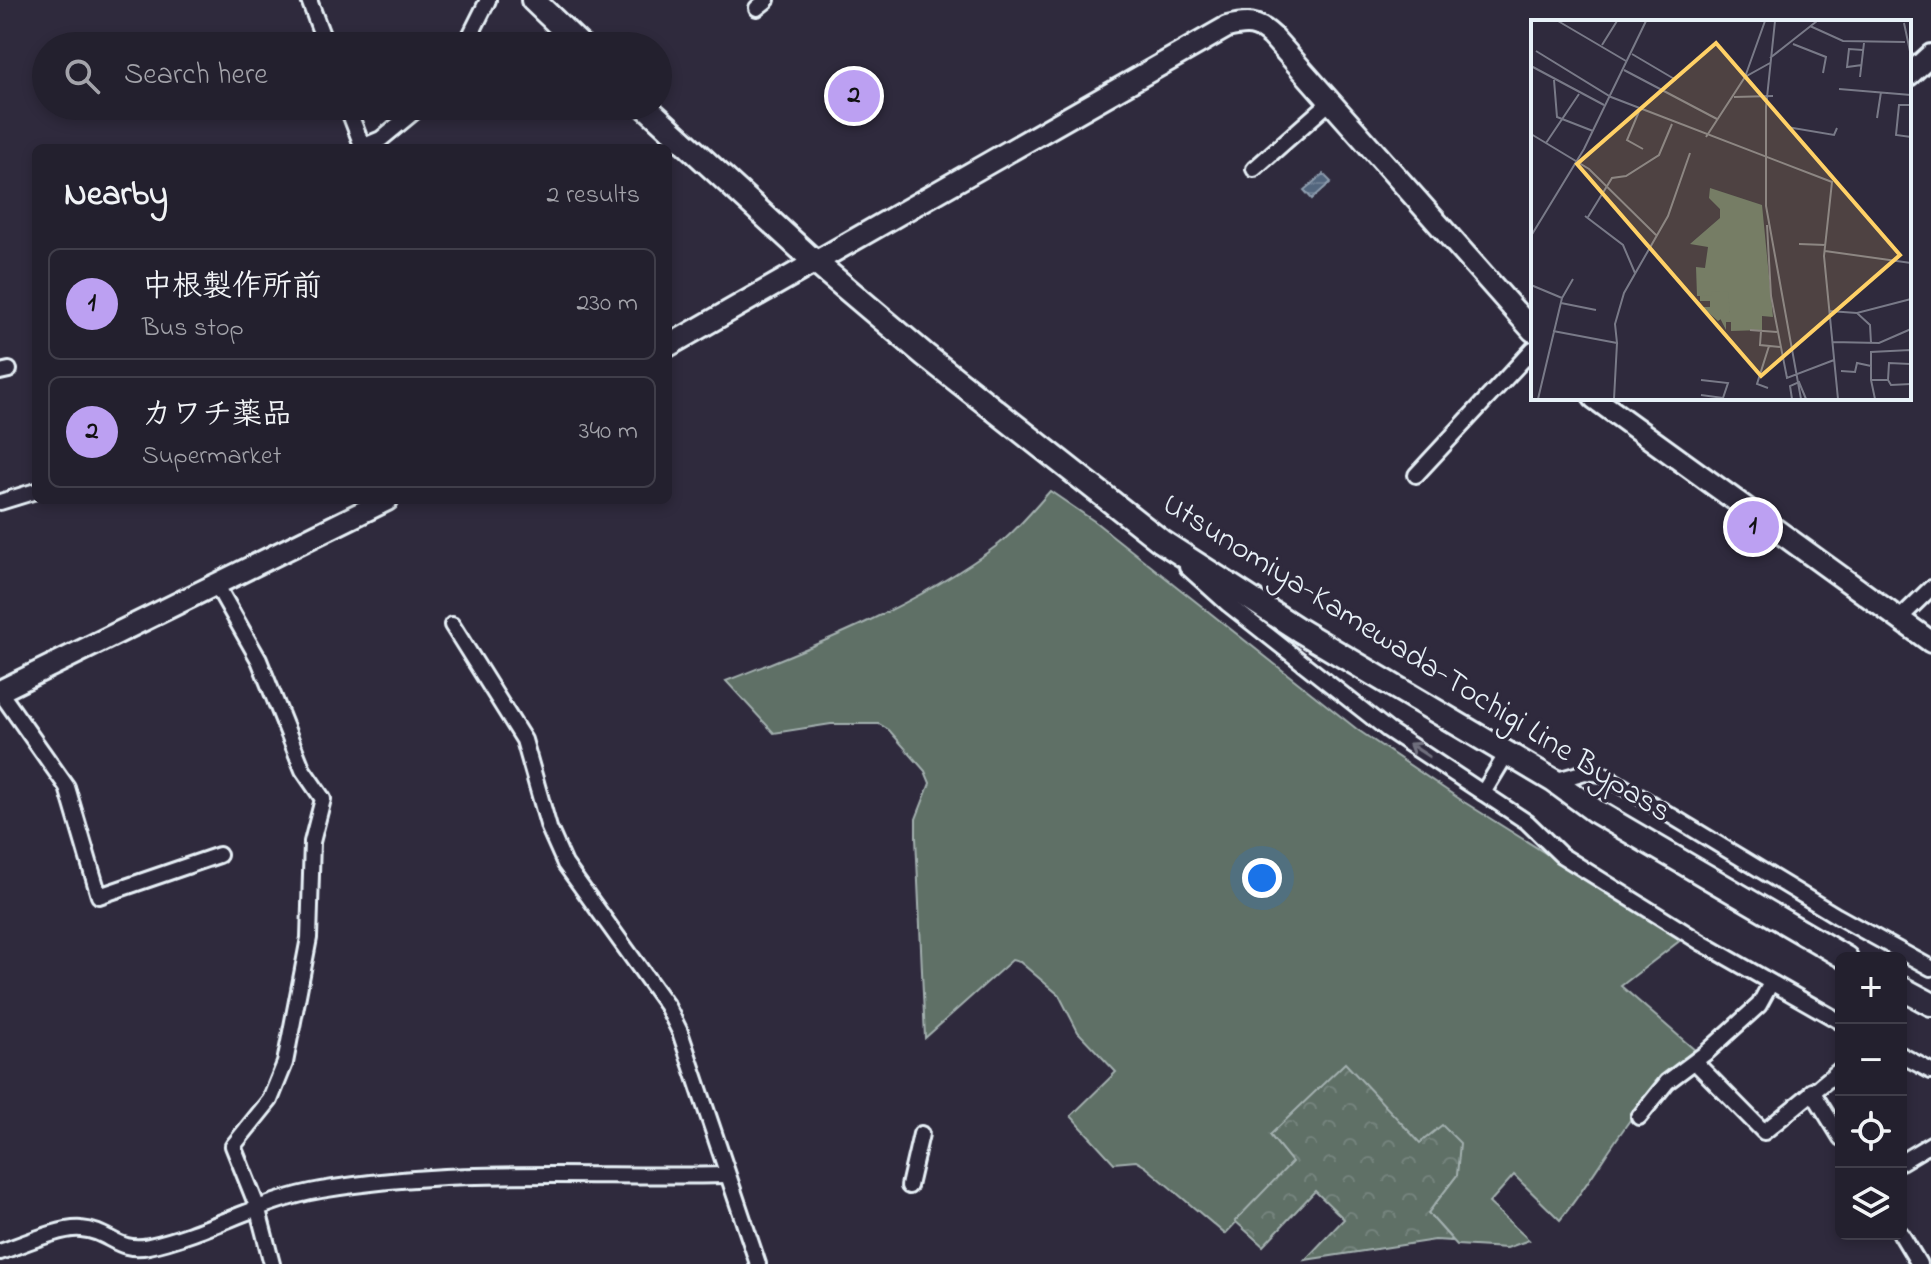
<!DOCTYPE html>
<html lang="en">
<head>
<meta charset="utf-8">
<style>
	:root { --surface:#23202e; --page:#2f2d3a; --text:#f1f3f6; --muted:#a3a3aa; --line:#403e4a; --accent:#bca0f2 }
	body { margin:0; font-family:"Indie Flower","Klee One",sans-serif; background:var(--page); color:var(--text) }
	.controls { position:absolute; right:24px; bottom:24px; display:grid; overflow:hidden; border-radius:12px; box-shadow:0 4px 12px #0003 }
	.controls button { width:72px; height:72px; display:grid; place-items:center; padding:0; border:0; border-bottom:2px solid var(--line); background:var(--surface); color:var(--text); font:40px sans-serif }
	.you { position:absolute; left:1262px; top:878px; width:28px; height:28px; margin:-20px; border:6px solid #fff; border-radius:50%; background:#1a73e8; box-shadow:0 0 0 12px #1a73e833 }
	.badge { display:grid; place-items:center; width:52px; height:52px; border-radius:50%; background:var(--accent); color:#111; font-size:26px; font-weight:700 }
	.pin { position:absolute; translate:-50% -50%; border:4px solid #fff; box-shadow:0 2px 8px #0006 }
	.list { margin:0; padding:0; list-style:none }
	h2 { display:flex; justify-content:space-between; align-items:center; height:104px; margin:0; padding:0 32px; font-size:34px }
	h2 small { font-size:26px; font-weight:400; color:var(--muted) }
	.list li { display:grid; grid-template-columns:52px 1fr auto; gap:24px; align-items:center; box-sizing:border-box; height:112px; margin:0 16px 16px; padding:0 16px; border:2px solid var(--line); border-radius:12px }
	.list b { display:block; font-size:30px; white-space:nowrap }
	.list p { margin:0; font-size:26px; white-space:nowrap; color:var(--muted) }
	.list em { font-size:26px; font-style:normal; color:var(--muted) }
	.icon { flex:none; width:44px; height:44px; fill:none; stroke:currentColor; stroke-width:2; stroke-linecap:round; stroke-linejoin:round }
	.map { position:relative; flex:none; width:1931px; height:1264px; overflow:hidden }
	.search { position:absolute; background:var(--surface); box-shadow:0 4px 12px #0003; left:32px; top:32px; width:640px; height:88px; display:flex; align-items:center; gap:20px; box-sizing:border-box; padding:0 28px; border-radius:44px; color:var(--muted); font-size:30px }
	.panel { position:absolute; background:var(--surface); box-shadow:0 4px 12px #0003; left:32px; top:144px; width:640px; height:360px; border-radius:12px }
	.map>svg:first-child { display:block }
</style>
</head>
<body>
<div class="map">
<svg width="1931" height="1264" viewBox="0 0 1931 1264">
	<defs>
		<pattern id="forest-crowns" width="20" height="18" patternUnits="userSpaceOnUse" patternTransform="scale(2)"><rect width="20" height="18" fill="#5e6f66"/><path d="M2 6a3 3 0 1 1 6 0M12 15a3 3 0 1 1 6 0" fill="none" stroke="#75847d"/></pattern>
		<pattern id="water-rules" width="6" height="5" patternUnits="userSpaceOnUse" patternTransform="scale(2)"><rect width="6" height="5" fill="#53667e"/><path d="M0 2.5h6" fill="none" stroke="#6c7c91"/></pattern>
	</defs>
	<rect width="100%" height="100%" fill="#2f2a3d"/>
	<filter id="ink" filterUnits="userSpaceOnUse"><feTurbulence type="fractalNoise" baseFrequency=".0125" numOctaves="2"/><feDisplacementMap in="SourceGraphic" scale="16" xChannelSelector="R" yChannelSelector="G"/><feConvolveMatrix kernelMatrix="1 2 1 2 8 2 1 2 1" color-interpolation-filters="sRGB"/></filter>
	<g filter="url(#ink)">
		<path fill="#5e6f66" stroke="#a3b0af" stroke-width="2" d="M1050,491L1094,521L1358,730L1464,802L1682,939L1621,986L1696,1051C1676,1070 1656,1085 1639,1108C1611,1144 1589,1184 1560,1220L1514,1175L1489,1203L1529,1240L1507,1248L1457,1245L1428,1213L1457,1175L1456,1159L1420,1144L1270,1135L1293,1162L1225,1234L1146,1167L1136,1161L1114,1163L1071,1116L1116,1072L1078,1032L1059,995L1020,962L1012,960L925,1038L916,837V819L930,783L925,771L889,730L879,724H831L774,733L726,681C820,644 918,605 999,544C1018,529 1034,509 1050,491Z"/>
		<path fill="url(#forest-crowns)" stroke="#a3b0af" stroke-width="2" d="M1345,1063L1420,1143L1442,1125L1460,1143L1457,1175L1428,1213L1453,1241L1435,1240L1305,1260L1344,1219L1315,1191L1263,1246L1235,1221L1292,1162L1270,1135Z"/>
		<path fill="url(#water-rules)" stroke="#8f9eaf" stroke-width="2" d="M1323,174L1331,182L1312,199L1304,190Z"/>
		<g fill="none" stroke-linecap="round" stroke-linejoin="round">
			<g stroke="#e8f1f8" stroke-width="20">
				<g id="street">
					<path d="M309,0L326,46"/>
					<path d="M757,8L767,0"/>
					<path d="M465,46L488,0"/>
					<path d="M347,106L363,148"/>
					<path d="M362,147L381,139L421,106"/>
					<path d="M1254,169L1330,102"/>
					<path d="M0,372L9,370"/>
					<path d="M1416,475L1533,349"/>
					<path d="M0,502L36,491"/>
					<path d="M1187,567L1228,604L1388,730L1527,822L1561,855L1702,943L1841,1022"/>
					<path d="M216,584L259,660L303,770L323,799L312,842L309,938L285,1063L270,1100L233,1146L257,1206L272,1264"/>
					<path d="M1899,619L1931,588"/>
					<path d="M452,625L524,740L549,828L565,864L667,1006L680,1032L758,1264"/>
					<path d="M0,692L67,787L99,896L219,855"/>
					<path d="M1554,781L1585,772L1602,774L1837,916L1931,968"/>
					<path d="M1483,793L1507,753"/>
					<path d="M1901,1055L1931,1071"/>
					<path d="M1695,1062L1764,1132L1841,1069"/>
					<path d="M1812,1091L1841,1138"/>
					<path d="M1639,1117L1667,1082L1707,1052L1759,1005L1771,983"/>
					<path d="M1901,1162L1931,1144"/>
					<path d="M909,1186L921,1134"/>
					<path d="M1901,1234L1919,1264"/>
					<path d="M0,1252C21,1245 61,1227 81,1229C110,1231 117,1253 149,1246C209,1233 261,1200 321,1190C456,1167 591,1178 727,1175"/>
				</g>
			</g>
			<g stroke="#e8f1f8" stroke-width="26">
				<g id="secondary">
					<path d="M1909,75L1931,55"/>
					<path d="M668,346L1227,27C1247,22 1257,22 1272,36L1533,331"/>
					<path d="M1594,398L1931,642"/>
					<path d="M0,691L387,500"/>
				</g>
			</g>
			<g stroke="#e8f1f8" stroke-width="28">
				<g id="primary">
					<path d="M533,0L581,46"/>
					<path d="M645,106L815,262L925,355L1161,541L1299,630L1554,781L1595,811L1846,958"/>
					<path d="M1901,988L1931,1004"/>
				</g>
			</g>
			<use href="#street" stroke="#2f2a3d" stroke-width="14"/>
			<use href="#secondary" stroke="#2f2a3d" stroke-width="20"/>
			<use href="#primary" stroke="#2f2a3d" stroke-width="22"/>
		</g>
		<defs><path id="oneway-shaft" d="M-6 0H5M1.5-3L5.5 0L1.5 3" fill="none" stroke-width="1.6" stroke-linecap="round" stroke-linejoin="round" transform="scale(2)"/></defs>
		<use stroke="#70707e" href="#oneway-shaft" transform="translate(1419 750) rotate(-147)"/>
	</g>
	<g text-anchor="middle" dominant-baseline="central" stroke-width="7" stroke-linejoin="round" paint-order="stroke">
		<g font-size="32" fill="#e8f1f8" stroke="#2f2a3d">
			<text transform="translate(1416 659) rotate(32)">Utsunomiya-Kamewada-Tochigi Line Bypass</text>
		</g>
	</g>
	<g transform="translate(1531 20)">
		<rect width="380" height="380" fill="#2f2a3d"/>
		<path d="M179,168L231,185L242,297L231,296V310L200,311V302H195V310L188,296L199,292L181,276H166L165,247L174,248L177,227L159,224L189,198V189L178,178Z" fill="#5e6f66"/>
		<path d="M181,271L197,272L199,293L187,301L171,287H179V281H169V275L180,276Z" fill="#5e6f66"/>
		<path fill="none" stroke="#797a88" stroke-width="2" d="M27,1L95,41M244,1L235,87V186L270,379M373,3L380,36M279,6L312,21L374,22M262,24L295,37L292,53M71,25L86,1M5,31L80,77L301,162L293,236L307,379M101,34L145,60M239,38L286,1M331,45L316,47L318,29L332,30M0,46L73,85M93,50L186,99M214,57L234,1M329,57L333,23M23,60L26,97L62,111M308,69L380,75M203,77L242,76M380,85H368L365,115L380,117M109,89L96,120L112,129M346,98L350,72M256,107L303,115L306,108M0,114L58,149L125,215M175,117L214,57L239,43M15,123L48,74M54,196L92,225L104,253M57,197L81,158L95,156L128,135L141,104M236,205L240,276L256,358L303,340M0,216L53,129L115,1M268,224L295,225M294,231L380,243M0,265L31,278M30,283L65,290M298,291L326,293L380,279M326,293L339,305L340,323M219,310L246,312M22,311L86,323L84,304L93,273L137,196L159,133M230,311L229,325L249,327M301,322L348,323L380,309M310,351L324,352L326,343L340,346M340,360H357L358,343L379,344V330L340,332V360L344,379M357,360L360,365L380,364M237,368L226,364L238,326M170,375L192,378L197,363L170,360M7,379L31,278L42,259M83,379L86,323M261,379L259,366L268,362L275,379"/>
		<path fill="#ffd166" fill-opacity="0.15" stroke="#ffd166" stroke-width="4" d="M185,23L369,235L230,356L46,144Z"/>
		<rect width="380" height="380" fill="none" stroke="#e8f1f8" stroke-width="4"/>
	</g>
</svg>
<div class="controls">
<button>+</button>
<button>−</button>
<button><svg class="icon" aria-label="locate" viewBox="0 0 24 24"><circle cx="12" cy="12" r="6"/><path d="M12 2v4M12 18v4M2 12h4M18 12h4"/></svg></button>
<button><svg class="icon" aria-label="layers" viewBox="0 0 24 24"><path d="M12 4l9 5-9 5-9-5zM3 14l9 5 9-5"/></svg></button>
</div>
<div class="you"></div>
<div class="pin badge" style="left:1753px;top:527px">1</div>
<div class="pin badge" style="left:854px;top:96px">2</div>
<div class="search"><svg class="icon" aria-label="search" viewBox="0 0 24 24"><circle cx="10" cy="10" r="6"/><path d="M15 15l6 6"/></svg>Search here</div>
<section class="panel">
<h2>Nearby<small>2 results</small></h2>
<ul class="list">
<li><span class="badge">1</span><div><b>中根製作所前</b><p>Bus stop</p></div><em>230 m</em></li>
<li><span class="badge">2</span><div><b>カワチ薬品</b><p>Supermarket</p></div><em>340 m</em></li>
</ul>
</section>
</div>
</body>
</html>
